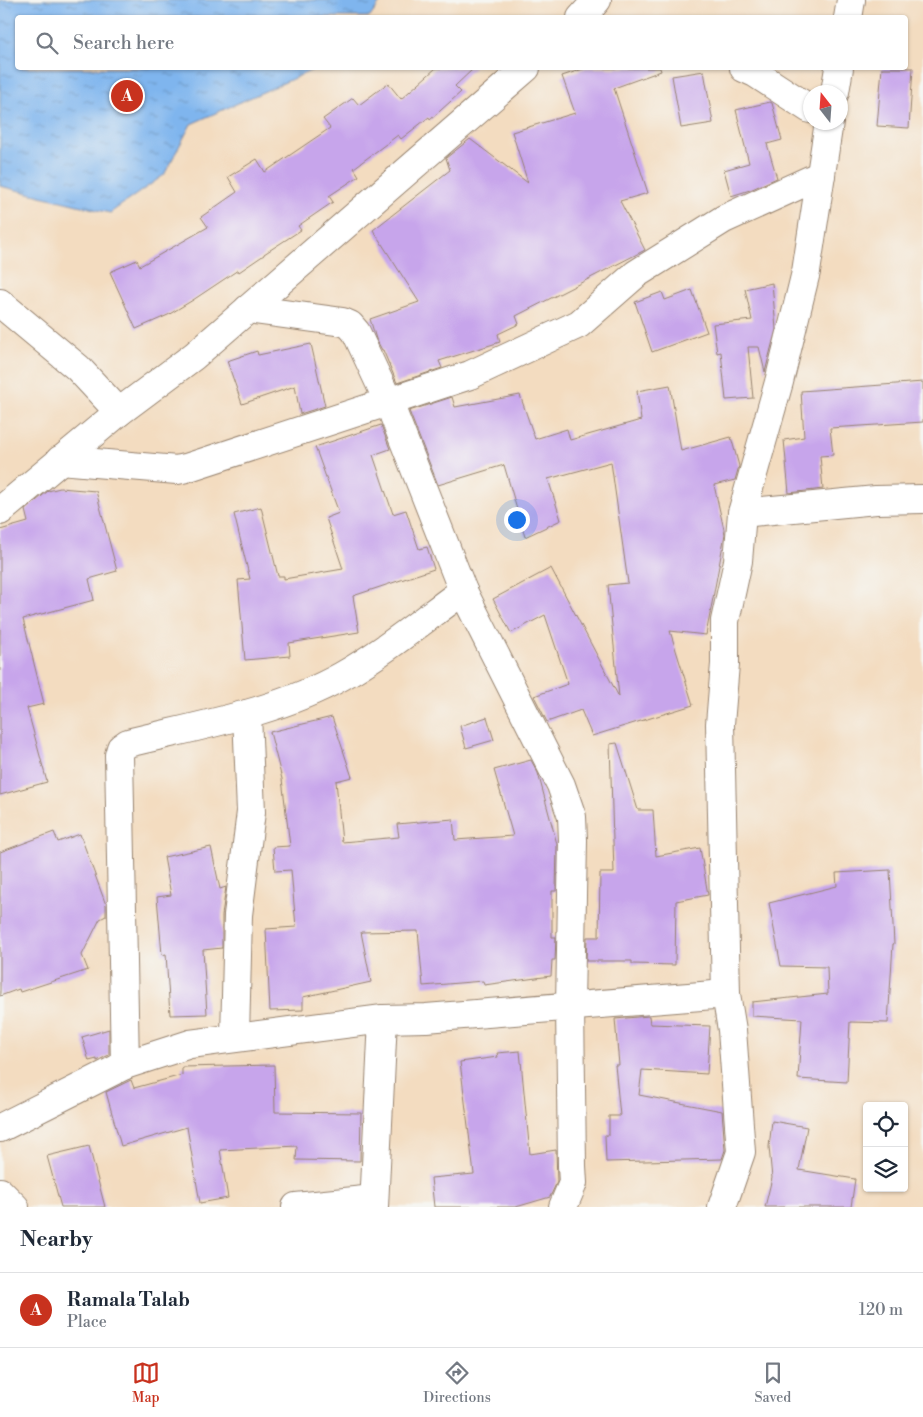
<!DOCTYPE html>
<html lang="en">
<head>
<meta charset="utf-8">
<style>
	:root { --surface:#fff; --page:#f6f6f7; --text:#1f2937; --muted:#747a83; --line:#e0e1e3; --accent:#c8321e }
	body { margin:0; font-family:"Libre Bodoni",serif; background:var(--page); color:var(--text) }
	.controls { position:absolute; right:15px; bottom:15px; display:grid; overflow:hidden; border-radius:5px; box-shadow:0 1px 4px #0004 }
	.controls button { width:45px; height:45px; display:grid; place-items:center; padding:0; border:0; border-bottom:1px solid var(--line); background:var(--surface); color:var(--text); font:25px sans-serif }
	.compass { position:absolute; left:803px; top:85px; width:45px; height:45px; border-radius:50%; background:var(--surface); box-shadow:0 1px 4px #0004; rotate:343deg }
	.you { position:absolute; left:516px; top:519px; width:18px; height:18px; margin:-12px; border:4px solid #fff; border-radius:50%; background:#1a73e8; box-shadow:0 0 0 8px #1a73e833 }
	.badge { display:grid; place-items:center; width:32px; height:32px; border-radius:50%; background:var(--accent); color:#fff; font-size:16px; font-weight:700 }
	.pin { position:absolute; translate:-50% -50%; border:2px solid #fff; box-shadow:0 1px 5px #0006 }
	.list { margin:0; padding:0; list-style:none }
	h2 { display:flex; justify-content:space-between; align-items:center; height:65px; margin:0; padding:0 20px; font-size:21px }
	h2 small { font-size:16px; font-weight:400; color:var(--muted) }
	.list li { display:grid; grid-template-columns:32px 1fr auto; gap:15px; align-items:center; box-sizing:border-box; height:75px; padding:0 20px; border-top:1px solid var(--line) }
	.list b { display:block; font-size:19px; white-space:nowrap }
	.list p { margin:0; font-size:16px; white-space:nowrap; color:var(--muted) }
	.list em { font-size:16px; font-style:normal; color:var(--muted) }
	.icon { flex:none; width:28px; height:28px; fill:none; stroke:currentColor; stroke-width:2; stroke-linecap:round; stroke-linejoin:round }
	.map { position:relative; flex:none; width:923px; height:1207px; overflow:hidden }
	.search { position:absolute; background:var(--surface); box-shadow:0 1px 4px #0004; left:15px; right:15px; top:15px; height:55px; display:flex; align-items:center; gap:12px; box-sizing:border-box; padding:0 18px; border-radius:5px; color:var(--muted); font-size:19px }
	.sheet { height:140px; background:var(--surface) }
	nav { display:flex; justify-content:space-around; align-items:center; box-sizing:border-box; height:70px; border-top:1px solid var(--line); background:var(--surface); font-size:14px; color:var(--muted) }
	nav a { display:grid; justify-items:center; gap:2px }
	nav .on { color:var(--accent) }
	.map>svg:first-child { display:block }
</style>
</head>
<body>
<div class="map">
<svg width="923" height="1207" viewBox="0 0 923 1207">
	<defs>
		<pattern id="water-ripples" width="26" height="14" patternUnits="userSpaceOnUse" patternTransform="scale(1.25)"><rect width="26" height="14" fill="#7fb5ee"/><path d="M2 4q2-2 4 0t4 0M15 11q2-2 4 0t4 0" fill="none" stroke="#6993c0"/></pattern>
	</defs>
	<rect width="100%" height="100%" fill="#f6f6f2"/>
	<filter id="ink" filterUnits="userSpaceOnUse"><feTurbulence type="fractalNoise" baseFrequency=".02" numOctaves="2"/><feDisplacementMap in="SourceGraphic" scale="10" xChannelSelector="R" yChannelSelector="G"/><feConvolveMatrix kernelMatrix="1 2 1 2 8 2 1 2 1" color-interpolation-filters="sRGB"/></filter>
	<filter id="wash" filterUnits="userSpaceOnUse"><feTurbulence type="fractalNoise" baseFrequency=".0096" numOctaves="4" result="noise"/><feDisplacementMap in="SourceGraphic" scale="20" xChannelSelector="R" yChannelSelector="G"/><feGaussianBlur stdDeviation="1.12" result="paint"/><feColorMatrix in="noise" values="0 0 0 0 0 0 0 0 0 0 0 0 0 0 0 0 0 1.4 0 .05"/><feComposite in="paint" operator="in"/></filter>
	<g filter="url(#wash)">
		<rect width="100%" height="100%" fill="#f3dcc0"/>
		<path fill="url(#water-ripples)" stroke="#5d7086" d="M0,0H382L370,17L18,18V68H317L191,124L164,175L110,213L0,186Z"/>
		<g id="blocks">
			<g fill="#c7a5eb">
				<path d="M436,68H474L455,86L461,92L430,120L429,117L401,139L398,135L354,168L359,176L329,196L333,202L298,226L301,230L264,254V255L239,272L238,270L193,300L168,315L136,329L110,272L137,260L140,266L208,227L201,217L237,192L228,177L257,159L265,172L330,128L323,119L353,98L359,105L388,83L401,99Z"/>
				<path d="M586,68H660L661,71L614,88L648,193L620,201L645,250L516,316L519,324L498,334L500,342L439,361L442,368L397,383L383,350H382L376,339L370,319L419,302L373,230L450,170L446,158L470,139L528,183L512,132L575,113L562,76Z"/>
				<path d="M882,68H913L909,128L877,126Z"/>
				<path d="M704,71L713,123L681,128L672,76Z"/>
				<path d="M770,102L772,103L782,140L767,144L777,178L750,190L731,196L724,170L749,163L736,110Z"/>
				<path d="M772,283L776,329L765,372L759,347H748L753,398L726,400L721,352L717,353L713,324L752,320L745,289Z"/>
				<path d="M692,290L707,332L652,352L635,302L662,292L665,300Z"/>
				<path d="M311,344L325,406L300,414L295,386L242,404L227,361L257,351L258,355Z"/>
				<path d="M923,382V422L830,428L833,455L820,456L823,489L789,493L784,440L804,437L801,391Z"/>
				<path d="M670,385L681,451L731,437L739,466L735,480L714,485L725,534L706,635L670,631L693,705L592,736L581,710L547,722L534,696L568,684L545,615L511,633L493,599L551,568L619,697L608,585L628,583L611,462L548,479L561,520L525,537L504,465L438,485L409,411L452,397L455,407L520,395L535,439L567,429L570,440L641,420L637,391Z"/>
				<path d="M381,425L390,449L373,455L393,514L406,510L419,549L427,547L434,569L353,596L359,632L289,643L290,656L245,660L238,580L250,579L234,514L261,507L278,576H284V579L343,569L326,518L339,513L315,447Z"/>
				<path d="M60,488L96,491L117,571L89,579L94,600L23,619L44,704L27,708L47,782L0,795V530L28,522L25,510L48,491Z"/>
				<path d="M332,717L352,777L336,781L342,842L399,837L397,824L453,819L455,840L513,836L494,770L531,760L538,773L557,844L556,891H552V937H556L555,960H552L551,976L484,985L483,981L423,986L418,931L361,932L371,982L303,997V1010L270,1011L266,929L296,927L291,870L275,871L273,847L290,846L282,779L270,732Z"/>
				<path d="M487,717L494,740L466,748L460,726Z"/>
				<path d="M617,743L638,810H653L656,856L700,848L708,895L676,901L675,965L632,964V961H586L587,937H599L600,873H614L610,744Z"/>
				<path d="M54,832L58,842L80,834L106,905V916L100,919L82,955L88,970L20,992L19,989L0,996V852Z"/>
				<path d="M211,847L220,889L226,887L222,915V948L203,950L207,1014L170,1015L166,954L162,955L157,897L171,895L164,857Z"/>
				<path d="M890,870L894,944H893L888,1023L850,1022L847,1082L798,1079L802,1019L752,1016V1002L828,994L827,967L781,966L769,903L837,886L836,873Z"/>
				<path d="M649,1016L650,1024L710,1026L707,1074L642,1070L639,1095L722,1111L725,1150L722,1159L606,1162L605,1135H609V1116H620L615,1065H619L615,1019Z"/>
				<path d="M109,1029V1055L97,1061V1059L89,1061L82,1037Z"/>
				<path d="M520,1051L530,1154L556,1150L557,1182L550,1197L516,1207H434L431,1178L474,1174L460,1062L498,1057L497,1053Z"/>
				<path d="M274,1065L275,1112L361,1113L360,1161L296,1160L297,1146L220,1150L228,1198L200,1203L187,1127L121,1146L106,1092L131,1080L134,1088L182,1075V1067Z"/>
				<path d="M772,1121L807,1127L799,1170L855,1179L851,1207H765L772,1178L769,1147Z"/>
				<path d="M89,1146L105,1207H61L47,1156Z"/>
			</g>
		</g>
	</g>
	<g filter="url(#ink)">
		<use href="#blocks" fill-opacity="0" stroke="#97836f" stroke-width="1"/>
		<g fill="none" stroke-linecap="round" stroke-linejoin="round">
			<g stroke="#97836f" stroke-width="30">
				<g id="minor">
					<path d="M581,18L597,0"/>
					<path d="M848,18L851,0"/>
					<path d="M744,68L755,73L810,109"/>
					<path d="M835,92L839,68"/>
					<path d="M0,303L78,368L119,412"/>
					<path d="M248,309L343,322L350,325L356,332L389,403L463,591L561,785L572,817L573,840L570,1006L572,1166L573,1183L563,1207"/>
					<path d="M60,460L177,470L186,468L470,375L579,324L636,274L724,219L821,175"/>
					<path d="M0,511L119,412L194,356L526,68"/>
					<path d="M742,513L876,500L923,499"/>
					<path d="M726,994L720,724L725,664V621L738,561L742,513L779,382L806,272L829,122"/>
					<path d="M235,1037L238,915L251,812L247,714"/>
					<path d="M125,1065L119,755L121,748L128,743C197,726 279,712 342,676C384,652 423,620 463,591"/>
					<path d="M0,1128L125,1065L190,1044L383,1019L426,1018L726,994L732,1030L741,1152L722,1207"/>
					<path d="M0,1192L15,1207"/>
					<path d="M296,1207L374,1199"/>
					<path d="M374,1207L383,1019"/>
				</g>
			</g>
			<use href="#minor" stroke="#fff" stroke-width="28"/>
		</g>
	</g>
</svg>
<div class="controls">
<button><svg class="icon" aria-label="locate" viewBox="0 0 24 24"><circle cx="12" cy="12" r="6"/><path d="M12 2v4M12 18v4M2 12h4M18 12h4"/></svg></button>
<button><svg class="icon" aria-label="layers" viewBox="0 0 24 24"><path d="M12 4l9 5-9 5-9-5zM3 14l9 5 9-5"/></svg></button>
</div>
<svg class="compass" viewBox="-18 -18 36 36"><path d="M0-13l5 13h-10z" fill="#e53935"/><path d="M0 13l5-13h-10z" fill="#747a83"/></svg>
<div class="you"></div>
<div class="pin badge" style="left:127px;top:96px">A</div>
<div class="search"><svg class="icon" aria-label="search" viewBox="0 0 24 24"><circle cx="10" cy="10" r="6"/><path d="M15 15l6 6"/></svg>Search here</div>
</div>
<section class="sheet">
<h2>Nearby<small></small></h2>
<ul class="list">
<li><span class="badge">A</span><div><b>Ramala Talab</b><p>Place</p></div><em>120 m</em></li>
</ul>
</section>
<nav>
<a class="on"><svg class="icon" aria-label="map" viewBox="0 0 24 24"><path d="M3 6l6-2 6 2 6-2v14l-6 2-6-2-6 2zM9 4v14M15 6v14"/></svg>Map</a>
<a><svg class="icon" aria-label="directions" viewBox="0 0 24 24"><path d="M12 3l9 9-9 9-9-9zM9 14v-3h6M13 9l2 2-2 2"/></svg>Directions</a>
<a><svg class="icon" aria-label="saved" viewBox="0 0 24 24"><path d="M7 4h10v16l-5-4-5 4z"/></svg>Saved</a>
</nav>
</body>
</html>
